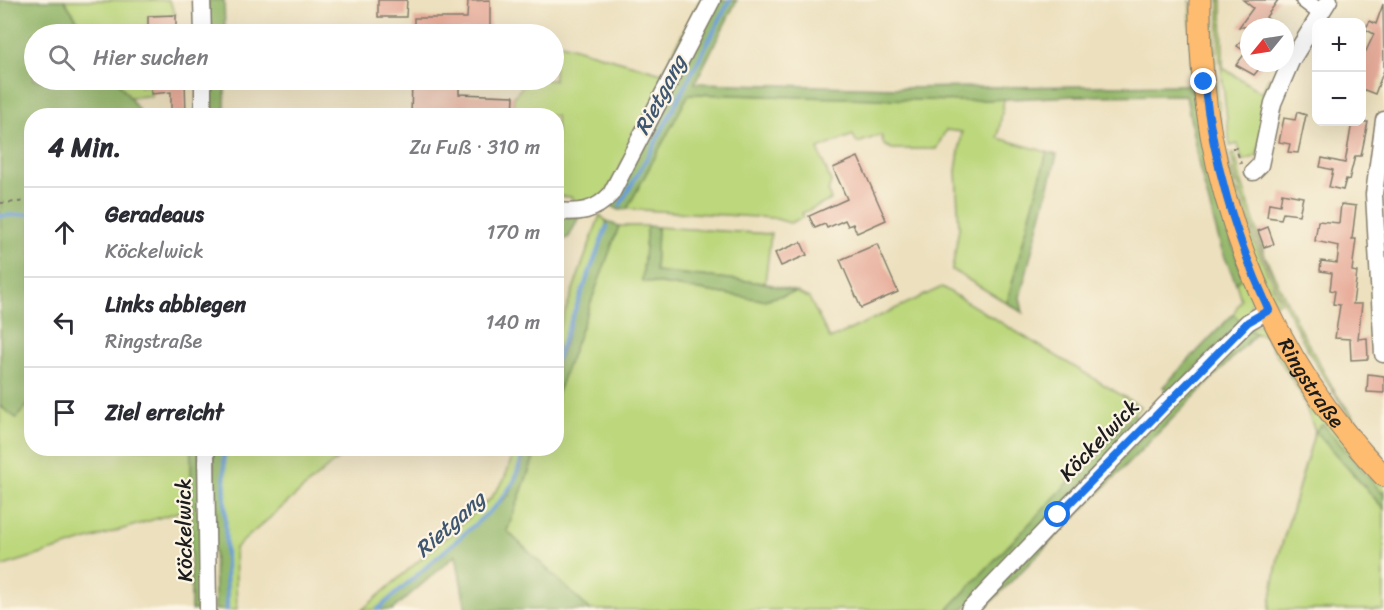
<!DOCTYPE html>
<html lang="de">
<head>
<meta charset="utf-8">
<style>
	:root { --surface:#fff; --page:#f7f7f7; --text:#2b2b33; --muted:#7c7c81; --line:#e1e1e2 }
	body { margin:0; font-family:Sriracha,sans-serif; background:var(--page); color:var(--text) }
	.controls { position:absolute; right:18px; top:18px; display:grid; overflow:hidden; border-radius:12px; box-shadow:0 6px 24px #0002 }
	.controls button { width:54px; height:54px; display:grid; place-items:center; padding:0; border:0; border-bottom:2px solid var(--line); background:var(--surface); color:var(--text); font:30px sans-serif }
	.compass { position:absolute; left:1240px; top:18px; width:54px; height:54px; border-radius:50%; background:var(--surface); box-shadow:0 6px 24px #0002; rotate:240deg }
	.stop { position:absolute; width:18px; height:18px; margin:-14px; border:4px solid #1a73e8; border-radius:50%; background:#fff }
	.stop.end { background:#1a73e8; border-color:#fff; box-shadow:0 2px 6px #0008 }
	.list { margin:0; padding:0; list-style:none }
	h2 { display:flex; justify-content:space-between; align-items:center; height:78px; margin:0; padding:0 24px; font-size:26px }
	h2 small { font-size:20px; font-weight:400; color:var(--muted) }
	.list li { display:grid; grid-template-columns:39px 1fr auto; gap:18px; align-items:center; box-sizing:border-box; height:90px; padding:0 24px; border-top:2px solid var(--line) }
	.list b { display:block; font-size:22px; white-space:nowrap }
	.list p { margin:0; font-size:20px; white-space:nowrap; color:var(--muted) }
	.list em { font-size:20px; font-style:normal; color:var(--muted) }
	.icon { flex:none; width:33px; height:33px; fill:none; stroke:currentColor; stroke-width:2; stroke-linecap:round; stroke-linejoin:round }
	.map { position:relative; flex:none; width:1384px; height:610px; overflow:hidden }
	.search { position:absolute; background:var(--surface); box-shadow:0 6px 24px #0002; left:24px; top:24px; width:540px; height:66px; display:flex; align-items:center; gap:15px; box-sizing:border-box; padding:0 21px; border-radius:33px; color:var(--muted); font-size:22px }
	.panel { position:absolute; background:var(--surface); box-shadow:0 6px 24px #0002; left:24px; top:108px; width:540px; height:348px; border-radius:24px }
	.map>svg:first-child { display:block }
</style>
</head>
<body>
<div class="map">
<svg width="1384" height="610" viewBox="0 0 1384 610">
	<rect width="100%" height="100%" fill="#fcf5e5"/>
	<filter id="ink" filterUnits="userSpaceOnUse"><feTurbulence type="fractalNoise" baseFrequency=".0167" numOctaves="2"/><feDisplacementMap in="SourceGraphic" scale="12" xChannelSelector="R" yChannelSelector="G"/><feConvolveMatrix kernelMatrix="1 2 1 2 8 2 1 2 1" color-interpolation-filters="sRGB"/></filter>
	<filter id="wash" filterUnits="userSpaceOnUse"><feTurbulence type="fractalNoise" baseFrequency=".008" numOctaves="4" result="noise"/><feDisplacementMap in="SourceGraphic" scale="24" xChannelSelector="R" yChannelSelector="G"/><feGaussianBlur stdDeviation="1.35" result="paint"/><feColorMatrix in="noise" values="0 0 0 0 0 0 0 0 0 0 0 0 0 0 0 0 0 1.4 0 .05"/><feComposite in="paint" operator="in"/></filter>
	<g filter="url(#wash)">
		<rect width="100%" height="100%" fill="#ece0be"/>
		<g fill="#bcd77c" stroke="#6c7a4c" stroke-width="1.5">
			<path d="M64,0H169L176,15L148,16V34H87Z"/>
			<path d="M700,0H707L606,194L577,209L571,197L557,196L556,116H513L514,96L528,80H554V42L662,73Z"/>
			<path d="M1190,0L1254,291L1249,312L1241,321L1233,314L1241,300L1236,283L1243,277C1229,234 1214,192 1203,148C1199,128 1200,105 1191,85Z"/>
			<path d="M1206,0H1214C1214,54 1216,111 1229,164C1241,211 1260,257 1280,301L1276,304L1247,245L1214,119Z"/>
			<path d="M1219,0H1222L1223,68L1262,93L1269,77L1274,79L1257,156L1242,161L1238,144L1230,146L1219,49Z"/>
			<path d="M117,80H139L140,87H151V96L129,97Z"/>
			<path d="M688,94L963,101L1004,99L998,138L1047,152L1007,303L952,270L959,228L956,171L962,132L946,130L936,149H892L884,145L881,135L857,143L853,135L818,149L831,182L828,192L831,200L802,213L804,217L790,223L773,218L627,209Z"/>
			<path d="M1231,154H1235L1241,180L1265,256L1300,329L1337,395L1384,457C1318,390 1250,246 1231,154Z"/>
			<path d="M600,215L607,222L557,364V334Z"/>
			<path d="M619,226H647L642,281L763,300L796,292L809,298L830,339L942,287L1141,407L947,610H590L507,531L537,449L556,448L557,394Z"/>
			<path d="M657,227L771,234L765,283L655,271Z"/>
			<path d="M1263,324L1269,327L1384,486V495L1315,431L1384,509V610H1269L1278,558L1315,431L1300,392L1264,335L1256,334L1247,328Z"/>
			<path d="M31,402L32,448L191,449V508L0,567V406L16,417Z"/>
			<path d="M224,449H349L235,548L237,610H228Z"/>
			<path d="M515,449H527L509,495L375,610H362L490,499L504,480Z"/>
		</g>
		<g fill="#95b86c" stroke="#586a44" stroke-width="1.5">
			<path d="M0,0H64L87,34H34V80H117L142,115L32,116L31,402L16,418L0,406Z"/>
			<path d="M208,0H224L225,34H208Z"/>
			<path d="M715,0H737L695,83L895,88L1191,85C1200,105 1198,128 1203,148C1214,192 1229,234 1243,277L1236,283L1221,248L1199,166L1186,95L1076,96L963,101L689,94L627,209L619,210L612,206L611,200Z"/>
			<rect x="209" y="80" width="16" height="35"/>
			<path d="M1047,152L1057,155L1020,297L1023,313L1007,303Z"/>
			<path d="M556,216L579,217L569,237L557,243Z"/>
			<path d="M607,222L619,226L557,394V364Z"/>
			<path d="M647,226L657,227L655,271L765,283L796,292L763,300L642,281Z"/>
			<path d="M1233,314L1241,321L1171,394L1163,387Z"/>
			<path d="M1247,328L1256,334L983,610H975Z"/>
			<path d="M1134,414L1142,422L963,610H947Z"/>
			<path d="M1323,424L1384,495V509L1315,431Z"/>
			<path d="M191,449H200L203,610H191Z"/>
			<path d="M213,449H224L228,610H215Z"/>
			<path d="M527,449H537L507,531L590,610H466L456,555L392,610H375L509,495Z"/>
		</g>
		<g fill="none" stroke-linecap="round" stroke-linejoin="round">
			<g stroke="#6a9ed6" stroke-width="4">
				<path d="M620,205L652,149L730,0"/>
				<path d="M0,216L32,214"/>
				<path d="M556,360L607,226"/>
				<path d="M224,448L227,610"/>
				<path d="M377,610L497,505L514,482L525,448"/>
			</g>
		</g>
		<g id="blocks">
			<g fill="#e8ad9b">
				<path d="M378,0H407L406,17H378Z"/>
				<path d="M490,0V29L460,30V34H414V18H467L468,1Z"/>
				<path d="M1243,0H1278L1266,17L1272,22L1268,27H1239L1253,8Z"/>
				<path d="M1383,4L1384,70L1375,94L1362,89V49L1366,51L1374,34L1365,29L1370,21L1376,24Z"/>
				<path d="M176,15V34H148V16Z"/>
				<path d="M1249,31V63H1264L1254,75L1236,65L1246,52L1237,46Z"/>
				<path d="M151,80H185L186,116H171V92L151,94Z"/>
				<path d="M412,80H459V94L514,96L513,116H411Z"/>
				<path d="M1297,112L1306,115L1298,153L1288,152L1290,144L1279,142L1284,118L1295,120Z"/>
				<path d="M1352,122H1368L1361,156H1355L1349,180L1346,179L1343,190L1329,187L1333,170L1320,167L1322,158L1345,163Z"/>
				<path d="M858,157L886,220L857,233L853,224L848,226L845,220L827,228L825,224L815,228L809,216L847,199L833,168Z"/>
				<path d="M1282,193L1303,197L1299,215L1283,213L1281,219L1267,217L1269,203L1280,205Z"/>
				<path d="M1341,204L1356,206L1352,239H1356L1352,271L1357,272L1353,304H1362L1358,339L1367,338L1368,359L1351,360L1350,339L1335,338L1340,305L1333,304L1335,291L1330,290L1332,273L1320,271L1321,261L1337,263L1339,246L1315,241L1318,221L1339,223Z"/>
				<path d="M1268,227L1274,244L1264,247L1258,231Z"/>
				<path d="M801,242L807,255L781,266L775,253Z"/>
				<path d="M877,244L898,292L861,308L840,260Z"/>
				<path d="M1368,374L1384,376V393L1367,392Z"/>
			</g>
		</g>
	</g>
	<g filter="url(#ink)">
		<use href="#blocks" fill-opacity="0" stroke="#847e6d" stroke-width="1.5"/>
		<g fill="none" stroke-linecap="round" stroke-linejoin="round">
			<g stroke="#847e6d" stroke-width="19">
				<g id="minor">
					<path d="M202,0L203,34"/>
					<path d="M1304,0L1321,13"/>
					<path d="M203,80V116"/>
					<path d="M1253,172L1260,165L1273,103L1291,61L1329,0"/>
					<path d="M556,211C579,213 595,212 611,194L712,0"/>
					<path d="M1383,354L1374,194L1384,120"/>
					<path d="M206,448L208,610"/>
					<path d="M969,610L1163,407L1248,322L1269,310"/>
				</g>
			</g>
			<g stroke="#847e6d" stroke-width="23">
				<g id="major">
					<path id="s1" d="M1200,0C1197,174 1262,351 1384,476"/>
				</g>
			</g>
			<g stroke="#847e6d" stroke-width="2" stroke-dasharray="4.5 4.5" stroke-linecap="butt">
				<path d="M1232,148H1236L1241,164"/>
				<path d="M0,203L32,201"/>
			</g>
			<use href="#minor" stroke="#fff" stroke-width="16"/>
			<use href="#major" stroke="#febc70" stroke-width="21"/>
		</g>
	</g>
	<g fill="none" stroke-linecap="round" stroke-linejoin="round" filter="url(#ink)">
		<path stroke="#1a73e8" stroke-width="8" d="M1058,515L1248,322L1269,310C1234,234 1214,164 1204,82"/>
	</g>
	<g text-anchor="middle" dominant-baseline="central" stroke-width="4.5" stroke-linejoin="round" paint-order="stroke">
		<g font-size="21" fill="#1c1c1c" stroke="#fcf5e5">
			<text stroke="none"><textPath href="#s1" startOffset="405">Ringstraße</textPath></text>
			<text transform="translate(1099 440) rotate(-46)">Köckelwick</text>
			<text transform="translate(184 530) rotate(-91)">Köckelwick</text>
		</g>
		<g font-size="22" font-style="italic" fill="#3f5670" stroke="#fcf5e5">
			<text transform="translate(660 95) rotate(-62)">Rietgang</text>
			<text transform="translate(450 524) rotate(-42)">Rietgang</text>
		</g>
	</g>
</svg>
<div class="controls">
<button>+</button>
<button>−</button>
</div>
<svg class="compass" viewBox="-18 -18 36 36"><path d="M0-13l5 13h-10z" fill="#e53935"/><path d="M0 13l5-13h-10z" fill="#7c7c81"/></svg>
<div class="stop" style="left:1058px;top:515px"></div>
<div class="stop end" style="left:1204px;top:82px"></div>
<div class="search"><svg class="icon" aria-label="search" viewBox="0 0 24 24"><circle cx="10" cy="10" r="6"/><path d="M15 15l6 6"/></svg>Hier suchen</div>
<section class="panel">
<h2>4 Min.<small>Zu Fuß · 310 m</small></h2>
<ul class="list">
<li><svg class="icon" aria-label="ahead" viewBox="0 0 24 24"><path d="M12 20V5M6 11l6-6 6 6"/></svg><div><b>Geradeaus</b><p>Köckelwick</p></div><em>170 m</em></li>
<li><svg class="icon" aria-label="left" viewBox="0 0 24 24"><path d="M17 20v-9H6M10 6l-5 5 5 5"/></svg><div><b>Links abbiegen</b><p>Ringstraße</p></div><em>140 m</em></li>
<li><svg class="icon" aria-label="arrive" viewBox="0 0 24 24"><path d="M6 21V4h12l-3 4 3 4H6"/></svg><div><b>Ziel erreicht</b></div></li>
</ul>
</section>
</div>
</body>
</html>
